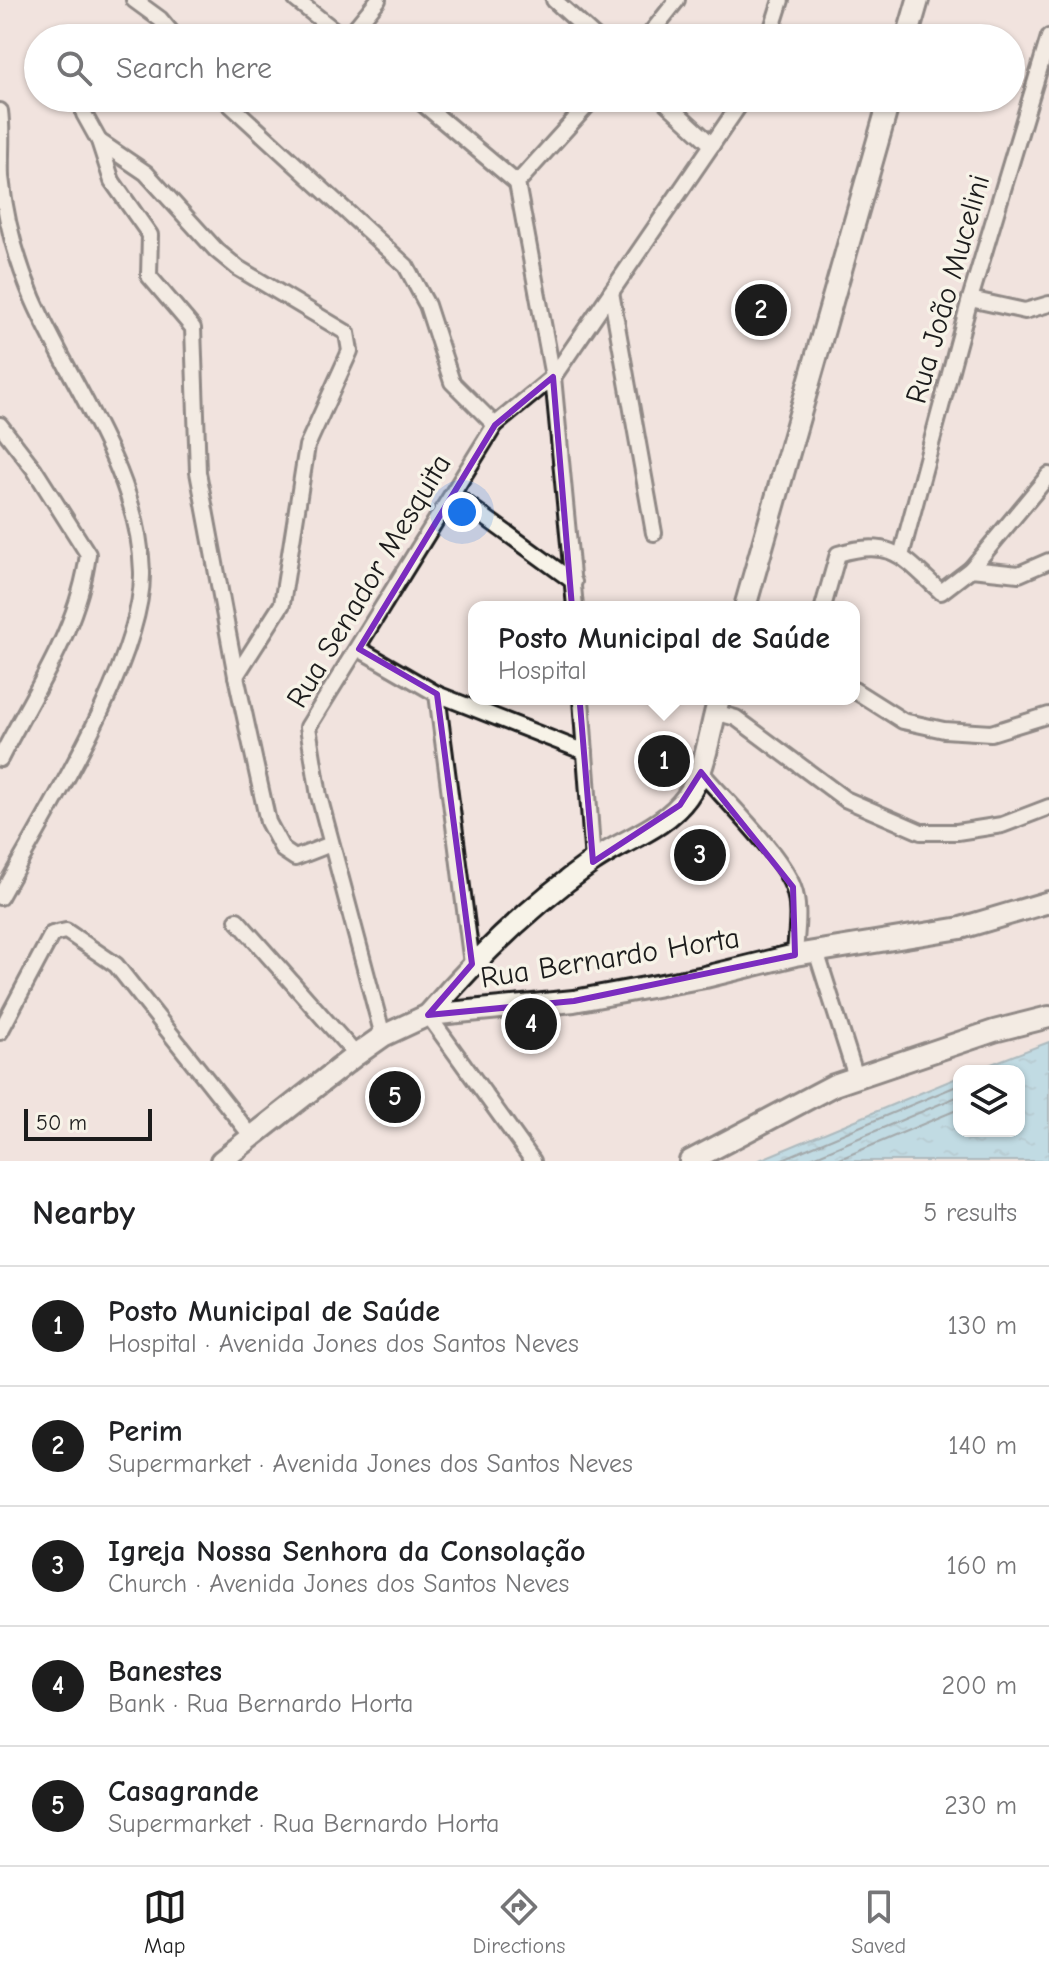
<!DOCTYPE html>
<html lang="en">
<head>
<meta charset="utf-8">
<style>
	:root { --surface:#fff; --page:#f2f2f2; --text:#202124; --muted:#757577; --line:#e0e0e0; --accent:#1c1c1c }
	body { margin:0; font-family:"Comic Neue",sans-serif; background:var(--page); color:var(--text) }
	.controls { position:absolute; right:24px; bottom:24px; display:grid; overflow:hidden; border-radius:16px; box-shadow:0 2px 6px #0004 }
	.controls button { width:72px; height:72px; display:grid; place-items:center; padding:0; border:0; border-bottom:2px solid var(--line); background:var(--surface); color:var(--text); font:40px sans-serif }
	.scale { position:absolute; left:24px; bottom:20px; width:128px; box-sizing:border-box; padding-left:8px; border:4px solid #1c1c1c; border-top:0; font-size:22px; line-height:28px; white-space:nowrap; color:#1c1c1c; -webkit-text-stroke:6px #f7f3e8; paint-order:stroke }
	.you { position:absolute; left:462px; top:512px; width:28px; height:28px; margin:-20px; border:6px solid #fff; border-radius:50%; background:#1a73e8; box-shadow:0 0 0 12px #1a73e833 }
	.badge { display:grid; place-items:center; width:52px; height:52px; border-radius:50%; background:var(--accent); color:#fff; font-size:26px; font-weight:700 }
	.pin { position:absolute; translate:-50% -50%; border:4px solid #fff; box-shadow:0 2px 8px #0006 }
	.popup { position:absolute; left:468px; top:601px; width:392px; height:104px; box-sizing:border-box; display:grid; place-content:center; border-radius:16px; background:var(--surface); filter:drop-shadow(0 2px 6px #0005); font-size:26px; white-space:nowrap; color:var(--muted) }
	.popup b { font-size:30px; color:var(--text) }
	.popup::after { content:''; position:absolute; left:50%; top:100%; margin-left:-16px; border:16px solid transparent; border-top-color:var(--surface) }
	.list { margin:0; padding:0; list-style:none }
	h2 { display:flex; justify-content:space-between; align-items:center; height:104px; margin:0; padding:0 32px; font-size:34px }
	h2 small { font-size:26px; font-weight:400; color:var(--muted) }
	.list li { display:grid; grid-template-columns:52px 1fr auto; gap:24px; align-items:center; box-sizing:border-box; height:120px; padding:0 32px; border-top:2px solid var(--line) }
	.list b { display:block; font-size:30px; white-space:nowrap }
	.list p { margin:0; font-size:26px; white-space:nowrap; color:var(--muted) }
	.list em { font-size:26px; font-style:normal; color:var(--muted) }
	.icon { flex:none; width:44px; height:44px; fill:none; stroke:currentColor; stroke-width:2; stroke-linecap:round; stroke-linejoin:round }
	.map { position:relative; flex:none; width:1049px; height:1161px; overflow:hidden }
	.search { position:absolute; background:var(--surface); box-shadow:0 2px 6px #0004; left:24px; right:24px; top:24px; height:88px; display:flex; align-items:center; gap:20px; box-sizing:border-box; padding:0 28px; border-radius:44px; color:var(--muted); font-size:30px }
	.sheet { height:704px; background:var(--surface) }
	nav { display:flex; justify-content:space-around; align-items:center; box-sizing:border-box; height:112px; border-top:2px solid var(--line); background:var(--surface); font-size:22px; color:var(--muted) }
	nav a { display:grid; justify-items:center; gap:4px }
	nav .on { color:var(--accent) }
	.map>svg:first-child { display:block }
</style>
</head>
<body>
<div class="map">
<svg width="1049" height="1161" viewBox="0 0 1049 1161">
	<defs>
		<pattern id="water-ripples" width="26" height="14" patternUnits="userSpaceOnUse" patternTransform="scale(2)"><rect width="26" height="14" fill="#88d0e9"/><path d="M2 4q2-2 4 0t4 0M15 11q2-2 4 0t4 0" fill="none" stroke="#75b2c7"/></pattern>
	</defs>
	<rect width="100%" height="100%" fill="#f1e3de"/>
	<filter id="ink" filterUnits="userSpaceOnUse"><feTurbulence type="fractalNoise" baseFrequency=".0125" numOctaves="2"/><feDisplacementMap in="SourceGraphic" scale="16" xChannelSelector="R" yChannelSelector="G"/><feConvolveMatrix kernelMatrix="1 2 1 2 8 2 1 2 1" color-interpolation-filters="sRGB"/></filter>
	<g filter="url(#ink)">
		<path fill="url(#water-ripples)" stroke="#5d8897" stroke-width="2" d="M1049,1042V1161H757L959,1077V1131H1019V1071H973Z"/>
		<g fill="none" stroke-linecap="round" stroke-linejoin="round">
			<g stroke="#47646e" stroke-width="2">
				<path d="M778,1161L959,1085"/>
				<path d="M804,1161L959,1096"/>
				<path d="M835,1161L959,1109"/>
			</g>
			<g stroke="#1c1c1c" stroke-width="20">
				<g id="street">
					<path d="M134,0L160,19L176,38"/>
					<path d="M296,0L344,38"/>
					<path d="M554,0L596,38"/>
					<path d="M347,38L378,0"/>
					<path d="M647,38L677,0"/>
					<path d="M769,38L781,0"/>
					<path d="M223,98L406,266L427,305L452,382L495,425"/>
					<path d="M416,98L517,183"/>
					<path d="M661,98L712,145"/>
					<path d="M0,111C3,132 0,155 1,177C5,218 17,261 33,299C72,388 139,471 142,572C144,659 43,819 0,897"/>
					<path d="M84,114L99,141L112,181L150,235L149,276L193,328L198,472L236,676L268,822L283,850L295,858L331,844"/>
					<path d="M99,141L146,173L216,250L238,268L347,333L350,351L307,446L282,604L236,676"/>
					<path d="M517,183L553,377L575,607"/>
					<path d="M517,183L594,98"/>
					<path d="M611,292L654,533"/>
					<path d="M970,299L1025,311L1049,304"/>
					<path d="M0,425L34,469L88,554C79,629 33,693 0,759"/>
					<path d="M453,494L574,582"/>
					<path d="M901,556L970,299L1049,37"/>
					<path d="M971,569L1049,475"/>
					<path d="M823,607L838,554C892,537 904,558 941,592L971,569L1019,574L1049,561"/>
					<path d="M359,649L437,694L585,752"/>
					<path d="M854,690L903,721L944,730L991,733L1049,715"/>
					<path d="M437,694L472,964"/>
					<path d="M581,699L593,862"/>
					<path d="M715,712L736,718L845,799L921,832H957L1002,825L1049,807"/>
					<path d="M701,772C726,801 780,853 793,887C801,907 796,934 795,955"/>
					<path d="M237,920L356,1055"/>
					<path d="M816,951L856,1077"/>
					<path d="M428,1015L533,1161"/>
					<path d="M0,1032L52,934L66,931L116,965L253,1138"/>
					<path d="M383,1036L319,796L308,727L495,425L553,377L744,98"/>
				</g>
			</g>
			<g stroke="#1c1c1c" stroke-width="26">
				<g id="secondary">
					<path d="M907,38L918,0"/>
					<path d="M745,607L890,98"/>
					<path d="M428,1015C475,960 533,904 592,862C623,840 664,829 687,797C707,769 709,731 719,699"/>
					<path d="M221,1161L356,1055L383,1036L428,1015L574,1001L705,977L795,955L961,928L1049,902"/>
					<path d="M690,1161L834,1085L994,1031L1049,1017"/>
				</g>
			</g>
			<use href="#street" stroke="#f7f3e8" stroke-width="14"/>
			<use href="#secondary" stroke="#f7f3e8" stroke-width="20"/>
		</g>
	</g>
	<path d="M0 0H1049V1161H0ZM553,377L593,862L680,805L701,772L793,887L795,955L574,1001L428,1015L472,964L437,694L359,649L495,425Z" fill="#f1e3de" fill-opacity=".55" fill-rule="evenodd"/>
	<path fill="none" stroke="#7b2cbf" stroke-width="6" stroke-linejoin="round" d="M553,377L593,862L680,805L701,772L793,887L795,955L574,1001L428,1015L472,964L437,694L359,649L495,425Z"/>
	<g text-anchor="middle" dominant-baseline="central" stroke-width="7" stroke-linejoin="round" paint-order="stroke">
		<g font-size="30" fill="#1c1c1c" stroke="#f7f3e8">
			<text transform="translate(948 289) rotate(-74)">Rua João Mucelini</text>
			<text transform="translate(369 581) rotate(-59)">Rua Senador Mesquita</text>
			<text transform="translate(610 958) rotate(-9)">Rua Bernardo Horta</text>
		</g>
	</g>
</svg>
<div class="controls">
<button><svg class="icon" aria-label="layers" viewBox="0 0 24 24"><path d="M12 4l9 5-9 5-9-5zM3 14l9 5 9-5"/></svg></button>
</div>
<div class="scale">50 m</div>
<div class="you"></div>
<div class="pin badge" style="left:664px;top:761px">1</div>
<div class="popup"><b>Posto Municipal de Saúde</b>Hospital</div>
<div class="pin badge" style="left:761px;top:310px">2</div>
<div class="pin badge" style="left:700px;top:855px">3</div>
<div class="pin badge" style="left:531px;top:1024px">4</div>
<div class="pin badge" style="left:395px;top:1097px">5</div>
<div class="search"><svg class="icon" aria-label="search" viewBox="0 0 24 24"><circle cx="10" cy="10" r="6"/><path d="M15 15l6 6"/></svg>Search here</div>
</div>
<section class="sheet">
<h2>Nearby<small>5 results</small></h2>
<ul class="list">
<li><span class="badge">1</span><div><b>Posto Municipal de Saúde</b><p>Hospital · Avenida Jones dos Santos Neves</p></div><em>130 m</em></li>
<li><span class="badge">2</span><div><b>Perim</b><p>Supermarket · Avenida Jones dos Santos Neves</p></div><em>140 m</em></li>
<li><span class="badge">3</span><div><b>Igreja Nossa Senhora da Consolação</b><p>Church · Avenida Jones dos Santos Neves</p></div><em>160 m</em></li>
<li><span class="badge">4</span><div><b>Banestes</b><p>Bank · Rua Bernardo Horta</p></div><em>200 m</em></li>
<li><span class="badge">5</span><div><b>Casagrande</b><p>Supermarket · Rua Bernardo Horta</p></div><em>230 m</em></li>
</ul>
</section>
<nav>
<a class="on"><svg class="icon" aria-label="map" viewBox="0 0 24 24"><path d="M3 6l6-2 6 2 6-2v14l-6 2-6-2-6 2zM9 4v14M15 6v14"/></svg>Map</a>
<a><svg class="icon" aria-label="directions" viewBox="0 0 24 24"><path d="M12 3l9 9-9 9-9-9zM9 14v-3h6M13 9l2 2-2 2"/></svg>Directions</a>
<a><svg class="icon" aria-label="saved" viewBox="0 0 24 24"><path d="M7 4h10v16l-5-4-5 4z"/></svg>Saved</a>
</nav>
</body>
</html>
